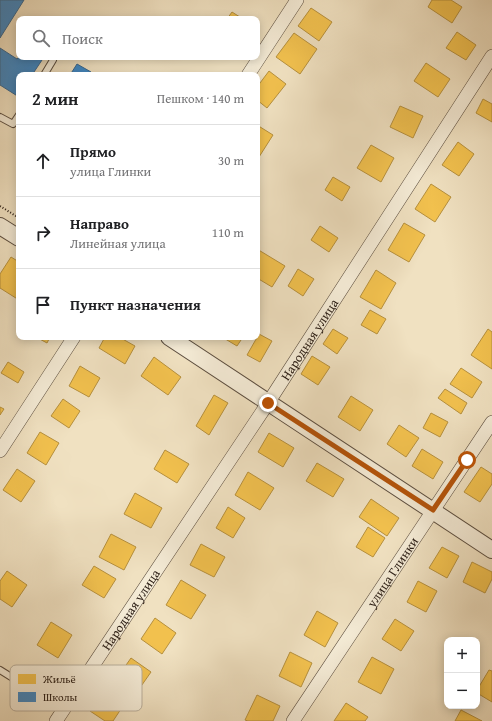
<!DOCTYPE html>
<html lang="ru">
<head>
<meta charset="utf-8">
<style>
	:root { --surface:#fff; --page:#f2f2f2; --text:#202124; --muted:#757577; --line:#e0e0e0 }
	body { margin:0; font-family:"Gentium Book Plus",serif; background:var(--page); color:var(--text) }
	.controls { position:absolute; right:12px; bottom:12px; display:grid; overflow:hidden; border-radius:8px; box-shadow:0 2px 10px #0003 }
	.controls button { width:36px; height:36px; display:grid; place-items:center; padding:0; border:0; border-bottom:1px solid var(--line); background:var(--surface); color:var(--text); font:20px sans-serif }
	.stop { position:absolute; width:12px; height:12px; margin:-9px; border:3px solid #b45309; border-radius:50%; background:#fff }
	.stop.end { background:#b45309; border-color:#fff; box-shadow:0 1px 4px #0008 }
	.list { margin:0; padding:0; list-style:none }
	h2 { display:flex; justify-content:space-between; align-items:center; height:52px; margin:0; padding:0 16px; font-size:17px }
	h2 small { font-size:13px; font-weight:400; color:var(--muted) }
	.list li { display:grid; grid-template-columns:26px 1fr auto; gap:12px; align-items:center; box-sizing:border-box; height:72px; padding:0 16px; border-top:1px solid var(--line) }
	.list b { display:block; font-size:15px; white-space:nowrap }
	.list p { margin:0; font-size:13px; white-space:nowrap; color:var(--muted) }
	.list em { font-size:13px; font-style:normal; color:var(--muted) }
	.icon { flex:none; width:22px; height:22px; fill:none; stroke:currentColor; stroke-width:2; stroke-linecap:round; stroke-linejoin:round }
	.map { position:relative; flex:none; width:492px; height:721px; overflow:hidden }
	.search { position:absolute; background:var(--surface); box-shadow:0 2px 10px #0003; left:16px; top:16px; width:244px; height:44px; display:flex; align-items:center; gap:10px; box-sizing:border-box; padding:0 14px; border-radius:8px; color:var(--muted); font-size:15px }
	.panel { position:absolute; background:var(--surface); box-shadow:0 2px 10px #0003; left:16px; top:72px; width:244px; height:268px; border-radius:8px }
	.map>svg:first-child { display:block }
</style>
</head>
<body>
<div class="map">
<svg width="492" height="721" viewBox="0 0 492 721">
	<rect width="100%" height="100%" fill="#f0e1c1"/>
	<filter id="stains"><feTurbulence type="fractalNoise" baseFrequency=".005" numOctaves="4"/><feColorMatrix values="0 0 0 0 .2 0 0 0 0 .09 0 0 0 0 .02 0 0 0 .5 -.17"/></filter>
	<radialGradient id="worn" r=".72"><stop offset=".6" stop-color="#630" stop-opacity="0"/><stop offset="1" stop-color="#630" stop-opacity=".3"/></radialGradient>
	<g fill="#f2c14e" stroke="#b6903d">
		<path d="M432,0H451L462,7L452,23L428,7Z"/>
		<path d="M311,8L332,22L319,41L298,26Z"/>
		<path d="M232,12L243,19H227Z"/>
		<path d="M457,32L476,45L466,60L446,48Z"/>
		<path d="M294,33L317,49L300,74L276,57Z"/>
		<path d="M426,63L450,79L438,97L414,81Z"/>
		<path d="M269,71L286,84L267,108L257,100V87Z"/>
		<path d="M483,99L492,104V122L476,113Z"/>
		<path d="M400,106L423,116L413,138L390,127Z"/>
		<path d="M257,125L273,135L259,157L257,156Z"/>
		<path d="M458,142L474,154L459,176L442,165Z"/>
		<path d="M371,145L394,158L381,182L357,168Z"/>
		<path d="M333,177L350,187L342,201L325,190Z"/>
		<path d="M431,184L451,197L435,222L415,209Z"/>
		<path d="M404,223L425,235L409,262L388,250Z"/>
		<path d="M320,226L338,238L329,252L311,240Z"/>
		<path d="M257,249L285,266L272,287L257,278Z"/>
		<path d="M11,257L19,262V300L0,288V274Z"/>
		<path d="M298,269L314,279L303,296L288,286Z"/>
		<path d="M376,270L396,283L381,309L360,297Z"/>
		<path d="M370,310L386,319L377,334L361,325Z"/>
		<path d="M333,329L348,338L337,354L323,344Z"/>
		<path d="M488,329L492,332V369L471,355Z"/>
		<path d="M259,334L272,341L260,362L247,355Z"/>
		<path d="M36,337H50L47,343Z"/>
		<path d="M105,337H119L135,346L125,364L99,348Z"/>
		<path d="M222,337H243L237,346Z"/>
		<path d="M312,356L330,367L318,385L301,374Z"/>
		<path d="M154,357L181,377L168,395L141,376Z"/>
		<path d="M8,362L24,372L18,383L1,373Z"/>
		<path d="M80,366L100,378L89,397L69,386Z"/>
		<path d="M461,368L482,382L472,398L450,384Z"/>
		<path d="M445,389L467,403L461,414L438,398Z"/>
		<path d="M214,395L228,403L209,435L196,426Z"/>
		<path d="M351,396L373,410L360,431L338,417Z"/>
		<path d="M63,399L80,411L69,428L51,416Z"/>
		<path d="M0,407L4,409L0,415Z"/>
		<path d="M431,413L448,422L440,437L423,428Z"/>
		<path d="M399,425L419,438L406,457L387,444Z"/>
		<path d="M40,432L59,443L46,465L27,453Z"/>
		<path d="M269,433L294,448L283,467L258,452Z"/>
		<path d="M422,449L443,462L433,479L412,466Z"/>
		<path d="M165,450L189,464L177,483L154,469Z"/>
		<path d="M317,463L344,479L333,497L306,481Z"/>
		<path d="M481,467L492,474V484L480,502L464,492Z"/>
		<path d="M17,469L35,481L21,502L3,490Z"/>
		<path d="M248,472L274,488L260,510L235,495Z"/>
		<path d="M135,493L162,508L151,528L124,514Z"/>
		<path d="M371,499L399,518L387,536L359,517Z"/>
		<path d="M228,507L245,518L233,538L216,528Z"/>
		<path d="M368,527L385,538L373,557L356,547Z"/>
		<path d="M111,534L136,547L124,570L99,557Z"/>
		<path d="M201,544L225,557L214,577L190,565Z"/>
		<path d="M442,547L459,556L447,578L429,568Z"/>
		<path d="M472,562L492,572V579L485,593L463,582Z"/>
		<path d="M94,566L116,579L104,598L82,585Z"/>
		<path d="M7,571L27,585L12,607L0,599V581Z"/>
		<path d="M181,580L206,595L191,619L166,605Z"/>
		<path d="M418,581L437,591L426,612L407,602Z"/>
		<path d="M317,611L338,623L325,647L304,635Z"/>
		<path d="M155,618L176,633L162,654L141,639Z"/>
		<path d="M395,619L414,631L401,651L382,639Z"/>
		<path d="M51,622L72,635L58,658L37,645Z"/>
		<path d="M290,652L312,663L301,687L279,676Z"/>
		<path d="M372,657L394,669L381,694L358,682Z"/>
		<path d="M131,658L151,672L137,692L117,678Z"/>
		<path d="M489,670L492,671V702L477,693V690Z"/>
		<path d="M104,690L125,703L113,721H105L90,711Z"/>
		<path d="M257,695L280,706L273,721H248L245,720Z"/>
		<path d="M346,703L368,717L365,721H334Z"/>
		<path d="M461,710L482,721H455Z"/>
	</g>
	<g fill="#3f88c5" stroke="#386890">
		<path d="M0,0H24L0,38Z"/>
		<path d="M0,48L17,59L19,57H44L32,75H19V97L0,85Z"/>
		<path d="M77,64L91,72L89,75H70Z"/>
	</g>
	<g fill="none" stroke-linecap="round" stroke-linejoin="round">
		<g stroke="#5b4d3f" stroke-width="8">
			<g id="service">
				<path d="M44,75L53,60"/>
				<path d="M0,117L13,124L19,115"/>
				<path d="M0,670L64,710"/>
			</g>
		</g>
		<g stroke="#5b4d3f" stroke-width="14">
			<g id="minor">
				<path d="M248,75L297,0"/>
				<path d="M0,451L74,337"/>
				<path id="s1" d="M56,721L268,403L492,56"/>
				<path id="s2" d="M293,721L492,422"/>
			</g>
		</g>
		<g stroke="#5b4d3f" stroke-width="18">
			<g id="tertiary">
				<path d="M0,226L19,238"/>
				<path d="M169,337L492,550"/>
			</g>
		</g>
		<path stroke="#291c14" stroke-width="2" stroke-dasharray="1 2" stroke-linecap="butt" d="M0,206L19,218"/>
		<use href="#service" stroke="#f5ecd7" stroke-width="6"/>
		<use href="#minor" stroke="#f5ecd7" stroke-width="13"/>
		<use href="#tertiary" stroke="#f5ecd7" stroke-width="16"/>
	</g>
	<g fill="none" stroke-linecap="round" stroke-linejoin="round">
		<path stroke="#b45309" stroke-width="5" d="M268,403L433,510L467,460"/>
	</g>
	<g text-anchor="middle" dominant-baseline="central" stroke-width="4" stroke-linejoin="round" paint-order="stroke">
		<g font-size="13" fill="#291c14" stroke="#f5ecd7">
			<text stroke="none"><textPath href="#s1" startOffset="458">Народная улица</textPath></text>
			<text stroke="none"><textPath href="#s2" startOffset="179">улица Глинки</textPath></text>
			<text stroke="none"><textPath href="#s1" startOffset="134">Народная улица</textPath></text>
		</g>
	</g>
	<rect x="10" y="665" width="132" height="46" rx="6" fill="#f5ecd7" stroke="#b8ae9c" stroke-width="1"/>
	<rect x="18" y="674" width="18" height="10" fill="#f2c14e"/>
	<rect x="18" y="692" width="18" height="10" fill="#3f88c5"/>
	<g font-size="11" fill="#291c14">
		<text x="43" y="683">Жильё</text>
		<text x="43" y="701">Школы</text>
	</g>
	<rect width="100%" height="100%" filter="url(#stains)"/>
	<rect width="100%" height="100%" fill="url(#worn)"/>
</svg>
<div class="controls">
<button>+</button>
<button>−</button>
</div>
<div class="stop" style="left:467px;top:460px"></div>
<div class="stop end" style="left:268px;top:403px"></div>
<div class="search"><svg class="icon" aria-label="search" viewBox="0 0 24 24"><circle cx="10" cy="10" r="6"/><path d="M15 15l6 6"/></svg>Поиск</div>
<section class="panel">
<h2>2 мин<small>Пешком · 140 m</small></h2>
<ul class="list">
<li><svg class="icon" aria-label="ahead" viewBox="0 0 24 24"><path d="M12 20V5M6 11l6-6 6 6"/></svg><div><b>Прямо</b><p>улица Глинки</p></div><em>30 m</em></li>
<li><svg class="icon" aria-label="right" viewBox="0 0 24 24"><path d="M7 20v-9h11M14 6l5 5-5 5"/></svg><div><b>Направо</b><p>Линейная улица</p></div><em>110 m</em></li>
<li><svg class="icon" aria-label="arrive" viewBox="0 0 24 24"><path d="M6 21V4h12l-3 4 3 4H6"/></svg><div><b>Пункт назначения</b></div></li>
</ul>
</section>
</div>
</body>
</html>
